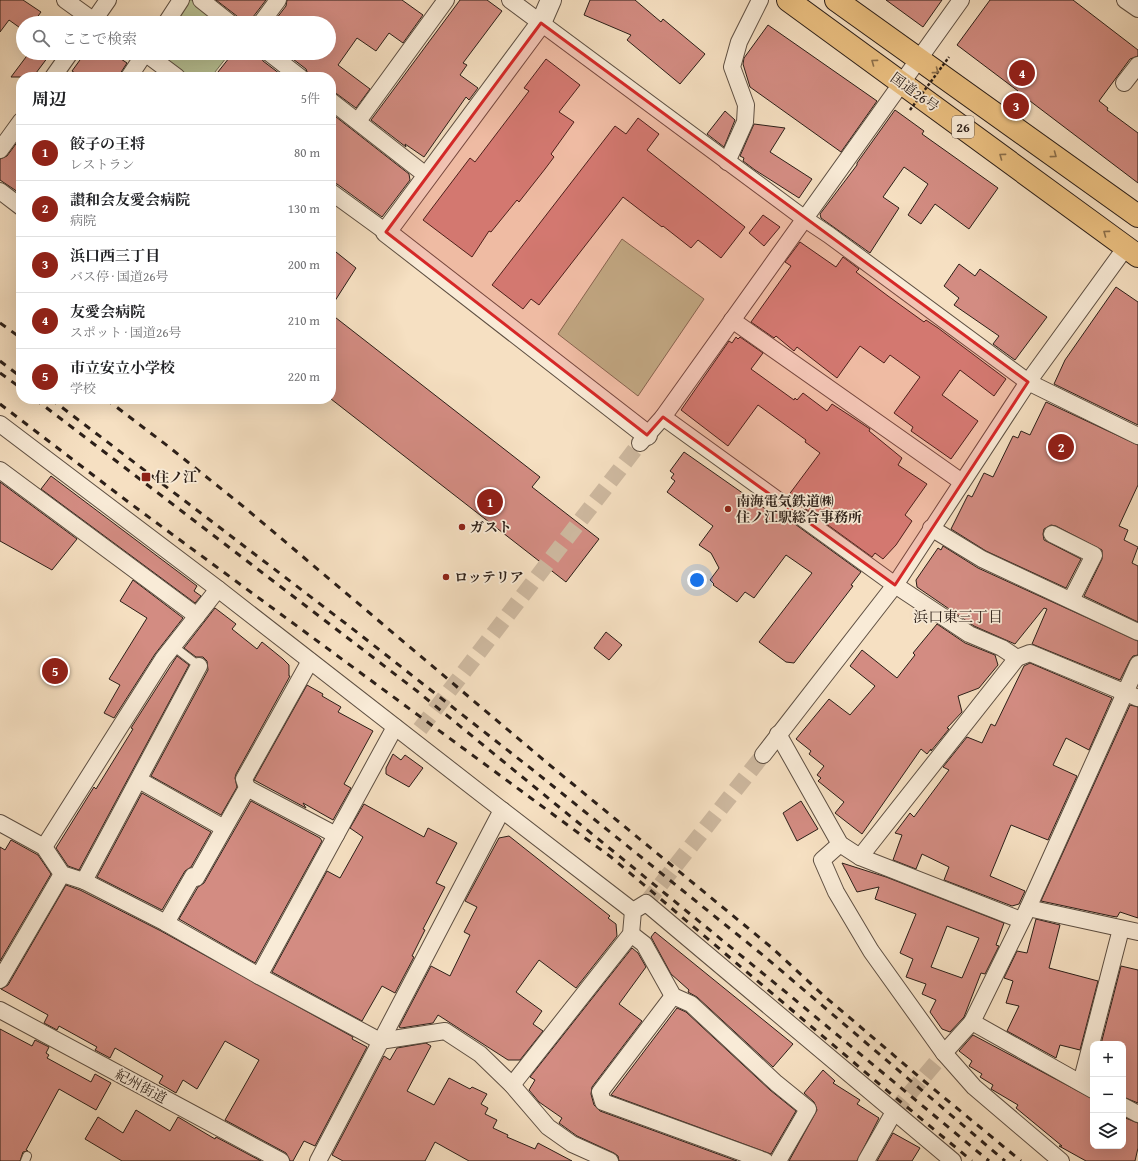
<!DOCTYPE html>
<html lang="ja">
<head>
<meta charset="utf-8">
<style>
	:root { --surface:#fff; --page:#f2f2f2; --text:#202124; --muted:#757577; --line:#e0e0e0; --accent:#8f2418 }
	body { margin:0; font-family:"Gentium Book Plus","Noto Serif JP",serif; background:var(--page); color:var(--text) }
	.controls { position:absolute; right:12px; bottom:12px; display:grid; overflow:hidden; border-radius:8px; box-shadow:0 4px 16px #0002 }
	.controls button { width:36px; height:36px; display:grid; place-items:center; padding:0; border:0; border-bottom:1px solid var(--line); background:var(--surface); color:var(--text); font:20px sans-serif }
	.you { position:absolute; left:697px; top:580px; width:14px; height:14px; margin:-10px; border:3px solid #fff; border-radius:50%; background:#1a73e8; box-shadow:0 0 0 6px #1a73e833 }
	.badge { display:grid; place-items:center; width:26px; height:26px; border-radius:50%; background:var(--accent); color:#fff; font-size:13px; font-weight:700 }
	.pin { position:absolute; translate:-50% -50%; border:2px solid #fff; box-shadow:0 1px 4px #0006 }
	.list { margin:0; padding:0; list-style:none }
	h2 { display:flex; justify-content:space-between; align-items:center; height:52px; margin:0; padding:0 16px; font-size:17px }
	h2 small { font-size:13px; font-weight:400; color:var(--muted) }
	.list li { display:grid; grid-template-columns:26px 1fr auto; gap:12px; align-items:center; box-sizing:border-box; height:56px; padding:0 16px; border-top:1px solid var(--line) }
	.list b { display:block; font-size:15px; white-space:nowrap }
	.list p { margin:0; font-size:13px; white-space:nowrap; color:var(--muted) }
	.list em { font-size:13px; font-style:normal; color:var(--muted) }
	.icon { flex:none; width:22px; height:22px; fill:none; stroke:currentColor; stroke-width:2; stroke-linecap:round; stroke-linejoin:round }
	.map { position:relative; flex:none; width:1138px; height:1161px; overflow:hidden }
	.search { position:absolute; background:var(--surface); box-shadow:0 4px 16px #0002; left:16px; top:16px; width:320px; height:44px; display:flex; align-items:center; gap:10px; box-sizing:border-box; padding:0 14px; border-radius:22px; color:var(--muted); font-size:15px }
	.panel { position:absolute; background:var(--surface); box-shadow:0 4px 16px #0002; left:16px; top:72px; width:320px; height:332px; border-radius:16px }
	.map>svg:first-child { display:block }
</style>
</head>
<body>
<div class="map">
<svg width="1138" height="1161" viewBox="0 0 1138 1161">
	<rect width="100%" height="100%" fill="#f6e0c2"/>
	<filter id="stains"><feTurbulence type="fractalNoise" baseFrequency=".005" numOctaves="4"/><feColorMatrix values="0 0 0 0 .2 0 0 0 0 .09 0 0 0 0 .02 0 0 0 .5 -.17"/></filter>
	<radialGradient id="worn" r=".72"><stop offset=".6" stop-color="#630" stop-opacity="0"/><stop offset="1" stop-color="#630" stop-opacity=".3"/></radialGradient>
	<g fill="#bac395" stroke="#737156">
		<path d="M186,0H192L221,23H169Z"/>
		<path d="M155,53H230L211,77H187Z"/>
		<path d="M622,239L704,299L638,396L558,334Z"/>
	</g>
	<g fill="#d38c82" stroke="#2c1f18" fill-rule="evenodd">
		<path d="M0,0H23L41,12L33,23H23V30L9,20L0,32Z"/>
		<path d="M216,0H266L253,17L252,23H246Z"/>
		<path d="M287,0H402L423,15L403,43L389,33L376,51L357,38L338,65L370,89L356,108L337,94L331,92V77H309L306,69L285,53H329V23H273L286,6Z"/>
		<path d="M460,0H487L502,11L463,63L467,65L460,75L478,88L469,100L466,97L424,157L405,144L406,147L371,120Z"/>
		<path d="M590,0H635L661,22L663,19L705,54L680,84L627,40L631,35L584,15Z"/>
		<path d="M886,0H942L923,27Z"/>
		<path d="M990,0H1073L1138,50V56L1130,59L1099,101L1108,108L1107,110L1138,133V183L1030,101L1021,113L1008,103L1018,91L957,45Z"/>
		<path d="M768,25L877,101L841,152L750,87L743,64L744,58Z"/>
		<path d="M29,53H51L33,77H11Z"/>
		<path d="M85,53H112L127,63L118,77H81L72,71Z"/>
		<path d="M233,53H260L263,61L284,77H214Z"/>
		<path d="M546,59L580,85L559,112L574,122L551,154L554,157L545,169L519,202L517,200L491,232L489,231L472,257L423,220L470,158L475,162L529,91L524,88Z"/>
		<path d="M895,110L924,131L922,134L998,188L969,229L935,204L921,224L908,215L928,184L904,167L883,197L899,208L870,253L821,218L820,214L857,165V163Z"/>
		<path d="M725,111L735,120L724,147L707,134Z"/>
		<path d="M331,113L409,174L410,180L382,217L337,184L331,183Z"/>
		<path d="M638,118L659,134L647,150L745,227L721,258L698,240L691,248L663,226L662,227L623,197L539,305L531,299L523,309L492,285L615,126L626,134Z"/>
		<path d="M754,124L785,128L770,152L812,179L799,198L755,170L743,161L744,158L740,156Z"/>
		<path d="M21,137V194L0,180V159L7,156Z"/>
		<path d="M763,215L780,227L764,246L749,233Z"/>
		<path d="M800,242L836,267L843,257L859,269L856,272L888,296L924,322L926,320L938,328L1006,379L994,396L960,370L942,395L978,421L951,459L911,431L913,427L894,413L920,377L890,355L884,363L860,346L837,378L797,347L794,351L776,336L774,338L751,322L791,266L785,262Z"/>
		<path d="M331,248L356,268L331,307Z"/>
		<path d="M959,264L975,276L980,269L1047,317L1015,360L993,344L999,336L954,305L959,298L944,286Z"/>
		<path d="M1116,287L1138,302V425L1054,384L1065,360Z"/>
		<path d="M331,314L540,477L532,487L599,539L566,582L331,399Z"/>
		<path d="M736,337L738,339L740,337L763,353L751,369L794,400L795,398L797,400L803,393L827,411L832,404L849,415L870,429L869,431L902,458L898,465L927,484L905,515L912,521L896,545L883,559L875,553L872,557L788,496L820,453L805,442L806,440L758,405L728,446L681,410L729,341L732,343Z"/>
		<path d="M1046,402L1138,445V485L1119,526L1128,530L1124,540L1138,547L1132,563L1138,566V622L1084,596L1102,559V550L1056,526L1051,525L1044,529L1043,534L1044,540L1081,559L1066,588L986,551L951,529L968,495L972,497L984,473L993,477L1013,436L1018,438L1021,431L1030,435Z"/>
		<path d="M684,452L774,515L777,511L861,572L851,585L853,586L794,663L786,662L759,642L812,573L786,555L754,598L745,592L737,602L713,585L714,584L710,580L719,568L711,553L699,545L713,526L667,492L675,481L671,478L674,474L670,471Z"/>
		<path d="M51,476L197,586L194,591L201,596L195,603L41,489Z"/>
		<path d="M0,482L77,539L52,570L0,541Z"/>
		<path d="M943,546L978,568L1138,641V655L1133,656L1130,660L1120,680L1032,644L1047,609L1044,608L1015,644L974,626L917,587L916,580L938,548L941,550Z"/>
		<path d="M133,580L183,618L155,654L114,718L104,713L120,685L109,679L147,618L120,601Z"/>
		<path d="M215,608L236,624L232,629L257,649L262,642L283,659L289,665V676H290L236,774L235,778L237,787L221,815L151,776L208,670L207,661L203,657H196L184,648Z"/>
		<path d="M937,624L965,643L995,655L998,665L979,688L958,696L962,712L947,728L949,729L931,751V749L927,754L921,749L862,834L835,813L844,802L818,781L821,778L817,775L824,766L809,754L811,751L796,739L829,699L850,715L875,686L850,666L862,650L897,678L915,655L913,653Z"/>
		<path d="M606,632L622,645L609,660L594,648Z"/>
		<path d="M177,656L189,665L79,870L68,866L56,848L94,787L96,789L133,729L131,728Z"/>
		<path d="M1030,663L1112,698L1089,750L1066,738L1053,765L1077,776L1048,840L1011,825L990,876L1025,891L1019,904L1012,906L944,880L949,867L922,854L916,869L893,860L902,835L895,833L910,813L914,817L949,770L943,767L967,737L982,743L991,724L995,726L1024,666Z"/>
		<path d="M307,685L323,694L322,696L341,707L338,712L373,731L344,784L351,788L333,820L303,803L306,808L254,780Z"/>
		<path d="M1130,705L1138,707V918L1120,912L1117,917L1111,916L1041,901Z"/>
		<path d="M393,754L401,760L405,755L423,768L409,787L386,774V768Z"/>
		<path d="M142,793L211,832L191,867L185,871L162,910L97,877Z"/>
		<path d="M251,801L320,838L322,841L255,963L179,919L198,887L204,883Z"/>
		<path d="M801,801L818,829L797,841L783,813Z"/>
		<path d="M364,804L424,837L428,828L457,843L436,883L445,887L423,929L425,930L412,956L414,957L395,993L382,986L362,1021L272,972L327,871L340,878L363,837L350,828Z"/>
		<path d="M509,836L610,916L608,918L616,924L617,936L576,988L539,960L516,992L542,1011L533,1024L543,1031L520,1060H508L438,1015L433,1023L401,1028L399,1027L431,966L450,976L470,935L464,932L477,907L465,901L499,838Z"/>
		<path d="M11,840L38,855L51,874L0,961V847L5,850Z"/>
		<path d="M842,863L886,877L1004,923L996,945L999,946L985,974L981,973L964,1017L950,1032L942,1029L930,1012L936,1000L922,994L926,984L906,977L913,959L900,953L916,914L875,899L879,887L857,892ZM947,926L979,938L962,978L931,967Z"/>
		<path d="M66,885L80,890L161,931L353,1037L352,1039L367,1047L315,1146L304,1141L293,1161H290L286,1153L225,1120L259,1060L225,1041L197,1089L183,1080L176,1093L159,1083L163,1076L115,1048L110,1058L95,1050L97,1047L59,1026L57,1030L44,1023L48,1015L1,989L8,985Z"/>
		<path d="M1036,919L1060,925L1049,968L1098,981L1080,1050L1060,1045L1056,1058L1007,1031L1019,1006L1006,1003L1013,981L1004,978L1017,951L1027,953Z"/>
		<path d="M655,932L793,1044L773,1067L697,997L688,992L689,990L671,974L651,937Z"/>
		<path d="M632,948L638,953L646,967L619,1004L642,1021L592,1087L591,1094L594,1105L600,1111L737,1161H619L618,1156L614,1153L577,1136L559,1123L562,1118L539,1102L529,1090L535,1080L530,1077Z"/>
		<path d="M1121,966L1138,970V1103L1123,1097V1044H1101Z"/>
		<path d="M677,1008L686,1012L770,1090L796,1111L771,1154L611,1095Z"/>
		<path d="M0,1029L32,1046L35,1040L49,1047L46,1053L49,1055L47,1058L91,1082L95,1074L111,1083L96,1110L59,1089L26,1150L28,1151L23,1152L20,1161H0Z"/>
		<path d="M973,1035L1093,1099V1146H1123V1117L1138,1123V1148L1135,1161H1086L1059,1146H1062L1016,1108L1018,1105L991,1089L993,1085L980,1077L982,1074L969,1066L972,1061L959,1051Z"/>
		<path d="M426,1043L431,1046L407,1091L434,1105L449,1078L470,1089L472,1087L487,1094L481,1104L488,1108L485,1114L497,1120L493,1128L508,1135L507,1137L535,1149L538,1143L572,1161H469L435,1142L425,1161H343L332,1155L384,1056L390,1060L397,1048Z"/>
		<path d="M823,1070L835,1081L833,1083L860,1100L857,1104L879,1118L857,1161H789L817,1110L814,1102L804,1093Z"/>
		<path d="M136,1110L170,1131L178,1117L215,1139L216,1137L261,1161H122L85,1139L98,1117L123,1133Z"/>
		<path d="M893,1133L920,1148L912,1161H877Z"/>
	</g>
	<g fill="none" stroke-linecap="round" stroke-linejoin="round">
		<g stroke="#ceb9a0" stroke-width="16" stroke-dasharray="16 8" stroke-linecap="butt">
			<path d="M420,729L640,443"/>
			<path d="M646,903L763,755"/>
			<path d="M894,1112L944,1053"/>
		</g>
		<g stroke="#5e4f42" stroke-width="10">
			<g id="service">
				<path d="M173,646L199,666"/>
				<path d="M25,1161L27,1156"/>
			</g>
		</g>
		<g stroke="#5e4f42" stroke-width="18">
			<g id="minor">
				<path d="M65,0L97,23"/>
				<path d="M201,0L230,23"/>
				<path d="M510,0L805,219L829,235L1028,382L1138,436"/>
				<path d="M1125,0L1138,9"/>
				<path d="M92,23L108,0"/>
				<path d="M166,23L181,0"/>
				<path d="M261,23L278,0"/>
				<path d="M145,53L177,77"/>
				<path d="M269,53L300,77"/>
				<path d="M53,77L70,53"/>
				<path d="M129,77L145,53"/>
				<path d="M1124,83L1138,65"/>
				<path d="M331,101L427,176"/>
				<path d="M358,121L446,0"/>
				<path d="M0,150L21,121"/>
				<path d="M727,162L745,122L746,105L732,67L739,42L760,0"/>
				<path d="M0,191L21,207"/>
				<path d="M331,192L386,232"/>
				<path d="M732,320L962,482"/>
				<path d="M663,417L895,585L969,634L1002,648L1017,658"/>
				<path d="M0,424L218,589L502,810L318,1161"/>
				<path d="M640,443L663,417L961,0"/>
				<path d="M0,470L197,616"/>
				<path d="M931,528L982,559L1138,632"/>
				<path d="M1052,534L1094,555L1071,600"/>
				<path d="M778,734L840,844L860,857L1021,920"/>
				<path d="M763,755L895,585L1028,382L1126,247"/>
				<path d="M139,780L224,828"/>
				<path d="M247,788L336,835"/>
				<path d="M502,810L633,911"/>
				<path d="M0,823L44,847L62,874L84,881L166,923L259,976L380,1041L445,1031L480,1054L512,1085L548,1127L572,1144L610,1161"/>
				<path d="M840,844L822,860L836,892L871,951L944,1053L974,1087L1061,1161"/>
				<path d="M44,847L163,659L218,589"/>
				<path d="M860,857L1017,658L1030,653L1138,698"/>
				<path d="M84,881L199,666"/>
				<path d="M1028,908L1138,932"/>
				<path d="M166,923L193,876L196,878L247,788L244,779L310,661"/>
				<path d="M631,934L644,944L673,996L691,1004L776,1083L808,1109L778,1161"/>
				<path d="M259,976L395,727"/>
				<path d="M0,980L62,874"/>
				<path d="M673,996L600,1092L603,1102L765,1161"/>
				<path d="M0,1010L281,1161"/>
				<path d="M972,1022L1093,1090"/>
				<path d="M944,1053L972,1022L1028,908L1138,664"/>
				<path d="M1081,1083L1121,929"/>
				<path d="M512,1085L631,934L633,911L646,903L953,1161"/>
				<path d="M1123,1106L1138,1114"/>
				<path d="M866,1161L894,1112"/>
			</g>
		</g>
		<g stroke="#5e4f42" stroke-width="22">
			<path id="tertiary" d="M551,0L541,23L386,232L647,435"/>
		</g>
		<g stroke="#2c1f18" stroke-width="24">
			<g id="trunk">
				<path d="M788,0L1138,256"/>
				<path d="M836,0L1138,216"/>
			</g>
		</g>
		<use href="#service" stroke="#f9ebd7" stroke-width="8"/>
		<use href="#minor" stroke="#f9ebd7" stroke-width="16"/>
		<use href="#tertiary" stroke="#f9ebd7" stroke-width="20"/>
		<use href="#trunk" stroke="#ebc081" stroke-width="22"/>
		<g stroke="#2c1f18" stroke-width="3" stroke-dasharray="7 7" stroke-linecap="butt">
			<path d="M0,323L21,338"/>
			<path d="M0,361L21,377"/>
			<path d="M0,373L21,388"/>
			<path d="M35,399L417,691L782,989L989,1161"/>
			<path d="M51,399L349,626L538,774L764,956L1005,1161"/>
			<path d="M106,399L169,447L244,507L546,762L771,947L823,995L924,1081L1021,1161"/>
			<path d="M0,404L131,504L611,857L884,1088L972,1161"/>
		</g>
		<path stroke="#2c1f18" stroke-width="2.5" stroke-dasharray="3 2" stroke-linecap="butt" d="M910,110L949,57"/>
	</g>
	<defs><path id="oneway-chevron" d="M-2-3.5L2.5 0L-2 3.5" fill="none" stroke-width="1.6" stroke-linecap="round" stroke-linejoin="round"/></defs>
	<g stroke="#8c704c">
		<use href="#oneway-chevron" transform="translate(874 62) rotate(-144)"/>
		<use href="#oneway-chevron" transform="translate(936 71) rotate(36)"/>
		<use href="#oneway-chevron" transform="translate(1054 155) rotate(36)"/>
		<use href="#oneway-chevron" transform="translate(1002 156) rotate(-144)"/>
		<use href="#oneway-chevron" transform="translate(1106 233) rotate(-144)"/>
	</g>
	<path fill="#d62828" fill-opacity="0.2" stroke="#d62828" stroke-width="3" stroke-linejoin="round" d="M541,23L1028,382L895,585L663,417L647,435L386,232Z"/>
	<g fill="#8f2418" stroke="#f9ebd7" stroke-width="1.5">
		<rect x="141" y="472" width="10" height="10" rx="2"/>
		<circle cx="728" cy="509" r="4"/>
		<circle cx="462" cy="527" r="4"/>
		<circle cx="446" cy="577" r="4"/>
	</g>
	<g text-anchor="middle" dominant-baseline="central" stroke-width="3.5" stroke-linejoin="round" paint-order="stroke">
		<rect fill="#f9ebd7" stroke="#6a5c51" stroke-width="1" x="952" y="116" width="22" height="22" rx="3"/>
		<g font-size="13" font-weight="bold" fill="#2c1f18">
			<text x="963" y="127">26</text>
		</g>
		<g font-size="14" fill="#2c1f18" stroke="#f9ebd7">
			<text transform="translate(915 92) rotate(36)">国道26号</text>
			<text transform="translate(141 1086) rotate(28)">紀州街道</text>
		</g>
		<g font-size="14" font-weight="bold" fill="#2c1f18" stroke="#f9ebd7" text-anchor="start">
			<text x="155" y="477">住ノ江</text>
			<text x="736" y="501">南海電気鉄道㈱<tspan x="736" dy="16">住ノ江駅総合事務所</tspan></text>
			<text x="470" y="527">ガスト</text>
			<text x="454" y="577">ロッテリア</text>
		</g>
		<g font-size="15" fill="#2c1f18" stroke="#f9ebd7">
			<text x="958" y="616">浜口東三丁目</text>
		</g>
	</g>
	<rect width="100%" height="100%" filter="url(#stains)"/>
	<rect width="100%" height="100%" fill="url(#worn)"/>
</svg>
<div class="controls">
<button>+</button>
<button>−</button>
<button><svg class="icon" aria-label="layers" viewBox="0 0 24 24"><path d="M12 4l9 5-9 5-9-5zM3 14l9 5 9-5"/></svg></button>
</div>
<div class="you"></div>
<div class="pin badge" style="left:490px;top:502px">1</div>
<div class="pin badge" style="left:1061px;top:447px">2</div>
<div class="pin badge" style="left:1016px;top:106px">3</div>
<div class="pin badge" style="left:1022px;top:73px">4</div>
<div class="pin badge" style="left:55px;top:671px">5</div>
<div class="search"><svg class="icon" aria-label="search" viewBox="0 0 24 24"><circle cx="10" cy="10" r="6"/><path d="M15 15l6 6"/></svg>ここで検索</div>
<section class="panel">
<h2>周辺<small>5件</small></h2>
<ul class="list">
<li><span class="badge">1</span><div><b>餃子の王将</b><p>レストラン</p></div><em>80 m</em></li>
<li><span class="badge">2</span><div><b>讃和会友愛会病院</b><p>病院</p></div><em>130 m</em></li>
<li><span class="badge">3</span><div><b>浜口西三丁目</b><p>バス停 · 国道26号</p></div><em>200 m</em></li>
<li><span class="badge">4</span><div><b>友愛会病院</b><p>スポット · 国道26号</p></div><em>210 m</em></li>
<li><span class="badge">5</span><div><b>市立安立小学校</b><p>学校</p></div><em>220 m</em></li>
</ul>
</section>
</div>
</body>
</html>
